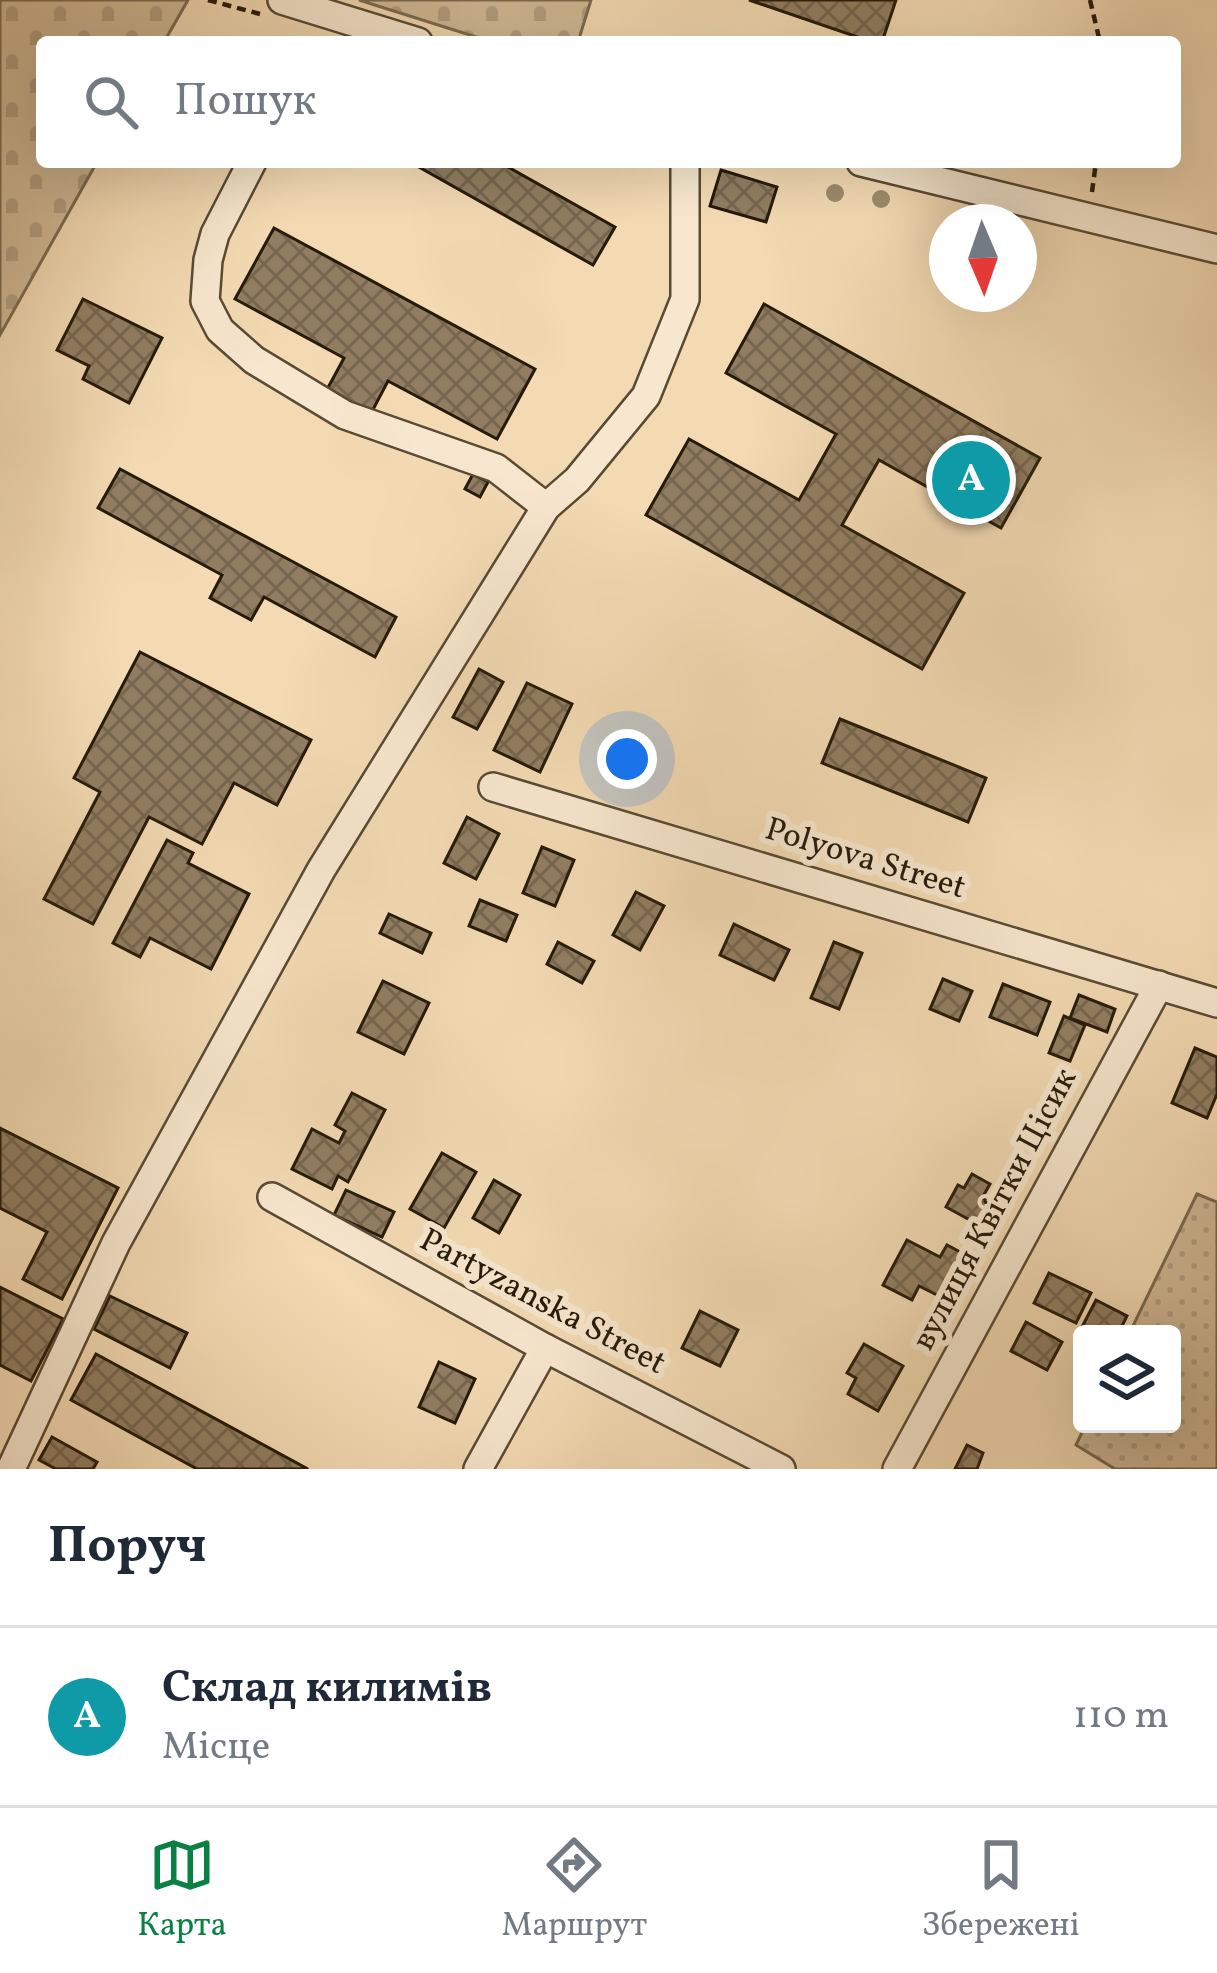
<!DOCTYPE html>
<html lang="uk">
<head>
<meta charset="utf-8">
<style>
	:root { --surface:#fff; --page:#f2f2f3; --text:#1f2937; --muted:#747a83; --line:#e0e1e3; --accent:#0b8043 }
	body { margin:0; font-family:Vollkorn,serif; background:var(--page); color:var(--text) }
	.controls { position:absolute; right:36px; bottom:36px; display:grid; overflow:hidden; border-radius:12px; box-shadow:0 12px 48px #0002 }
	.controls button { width:108px; height:108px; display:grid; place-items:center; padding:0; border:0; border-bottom:3px solid var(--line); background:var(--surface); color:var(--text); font:60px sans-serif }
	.compass { position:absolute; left:929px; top:204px; width:108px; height:108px; border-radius:50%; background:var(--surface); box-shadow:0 12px 48px #0002; rotate:178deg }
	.you { position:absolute; left:627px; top:759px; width:42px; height:42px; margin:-30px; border:9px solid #fff; border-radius:50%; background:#1a73e8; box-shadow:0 0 0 18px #1a73e833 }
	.badge { display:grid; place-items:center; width:78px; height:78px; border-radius:50%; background:var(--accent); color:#fff; font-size:39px; font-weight:700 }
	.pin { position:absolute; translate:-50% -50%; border:6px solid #fff; box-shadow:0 3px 12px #0006 }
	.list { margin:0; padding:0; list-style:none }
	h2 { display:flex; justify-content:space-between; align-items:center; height:156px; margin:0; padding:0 48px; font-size:51px }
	h2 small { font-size:39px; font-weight:400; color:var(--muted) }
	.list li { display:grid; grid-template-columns:78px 1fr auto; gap:36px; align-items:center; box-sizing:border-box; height:180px; padding:0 48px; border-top:3px solid var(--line) }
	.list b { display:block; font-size:45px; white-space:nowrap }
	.list p { margin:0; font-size:39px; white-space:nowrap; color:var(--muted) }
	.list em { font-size:39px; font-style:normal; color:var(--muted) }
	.icon { flex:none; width:66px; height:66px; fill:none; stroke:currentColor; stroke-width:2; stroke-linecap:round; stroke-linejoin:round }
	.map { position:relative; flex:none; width:1217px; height:1469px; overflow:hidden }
	.search { position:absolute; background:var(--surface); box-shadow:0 12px 48px #0002; left:36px; right:36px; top:36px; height:132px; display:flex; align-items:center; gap:30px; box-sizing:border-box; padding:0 42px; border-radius:12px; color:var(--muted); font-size:45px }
	.sheet { height:336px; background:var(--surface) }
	nav { display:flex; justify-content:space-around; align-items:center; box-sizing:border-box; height:168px; border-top:3px solid var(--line); background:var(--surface); font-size:33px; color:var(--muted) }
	nav a { display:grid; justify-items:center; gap:6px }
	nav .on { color:var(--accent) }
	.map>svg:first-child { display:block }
</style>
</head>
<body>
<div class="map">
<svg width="1217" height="1469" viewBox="0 0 1217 1469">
	<defs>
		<pattern id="cemetery-stones" width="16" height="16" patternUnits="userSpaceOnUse" patternTransform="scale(3)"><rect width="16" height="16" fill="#d0b996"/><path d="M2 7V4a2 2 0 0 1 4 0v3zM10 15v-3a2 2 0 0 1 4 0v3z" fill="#b29e80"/></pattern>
		<pattern id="garden-dots" width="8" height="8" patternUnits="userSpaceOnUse" patternTransform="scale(3)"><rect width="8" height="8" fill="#d0b996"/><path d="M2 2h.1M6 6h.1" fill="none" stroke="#b29e80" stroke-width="1.8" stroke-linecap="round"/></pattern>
		<pattern id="building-cross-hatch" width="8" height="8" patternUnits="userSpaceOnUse" patternTransform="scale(3)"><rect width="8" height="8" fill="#917e62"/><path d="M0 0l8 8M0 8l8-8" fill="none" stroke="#76664f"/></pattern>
	</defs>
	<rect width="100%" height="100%" fill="#f3dab3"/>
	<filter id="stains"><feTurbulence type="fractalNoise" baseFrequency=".00167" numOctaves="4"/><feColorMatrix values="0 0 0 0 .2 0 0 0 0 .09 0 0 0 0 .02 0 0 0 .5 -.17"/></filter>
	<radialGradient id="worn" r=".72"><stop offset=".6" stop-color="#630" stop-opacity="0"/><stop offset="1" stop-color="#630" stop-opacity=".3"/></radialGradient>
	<g fill="url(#cemetery-stones)" stroke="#7b6a50" stroke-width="3">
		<path d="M0,0H188L164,42H42V162H97L0,335Z"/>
		<path d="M359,0H591L578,42H492Z"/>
	</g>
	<path fill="url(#garden-dots)" stroke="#7b6a50" stroke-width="3" d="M1197,1194L1217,1202V1469H1115L1076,1445L1086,1424H1172V1334H1129Z"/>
	<g fill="url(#building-cross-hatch)" stroke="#261a0a" stroke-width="3">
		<path d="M749,0H896L882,42H872Z"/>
		<path d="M410,162H499L615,227L593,265Z"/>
		<path d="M721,170L777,187L766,222L710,206Z"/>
		<path d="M274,228L535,369L497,439L388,381L367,421L323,397L344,358L235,299Z"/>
		<path d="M83,299L162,338L129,403L83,379L89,366L57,350Z"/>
		<path d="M764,304L1040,458L1001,528L879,460L842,525L964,593L922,669L646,515L689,439L799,500L836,434L726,373Z"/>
		<path d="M120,469L396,617L375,657L264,597L251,620L210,598L222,575L98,508Z"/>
		<path d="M473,474L488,482L480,497L465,489Z"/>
		<path d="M140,652L311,740L277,805L234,783L202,844L149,817L93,924L44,899L100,792L74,778Z"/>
		<path d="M479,669L503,682L477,729L453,717Z"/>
		<path d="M527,683L572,704L540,772L494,750Z"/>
		<path d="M840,719L986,778L968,822L822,763Z"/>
		<path d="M467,817L499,834L476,879L444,863Z"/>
		<path d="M167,840L193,853L188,863L249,894L211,969L150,938L140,957L113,943Z"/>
		<path d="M542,847L574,860L555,906L523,893Z"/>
		<path d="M636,892L664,906L640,950L613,935Z"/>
		<path d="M480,900L517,915L506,941L469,926Z"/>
		<path d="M389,914L431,933L422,953L380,933Z"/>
		<path d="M734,924L789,950L774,980L720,955Z"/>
		<path d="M558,942L594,961L582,983L547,964Z"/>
		<path d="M834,942L862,953L839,1009L811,998Z"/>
		<path d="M943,979L972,991L959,1021L930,1009Z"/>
		<path d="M383,981L429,1003L404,1054L358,1032Z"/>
		<path d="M1003,984L1050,1002L1037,1035L990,1017Z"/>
		<path d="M1079,995L1115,1009L1107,1032L1070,1018Z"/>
		<path d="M1064,1016L1085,1025L1070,1061L1049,1053Z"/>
		<path d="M1195,1048L1217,1057V1094L1207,1118L1172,1103Z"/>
		<path d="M352,1093L385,1110L348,1182L338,1176L332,1189L292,1169L312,1129L339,1143L345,1131L335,1125Z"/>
		<path d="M0,1128L118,1188L62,1299L23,1279L47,1232L0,1208Z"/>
		<path d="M442,1153L476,1172L444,1228L410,1209Z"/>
		<path d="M972,1174L990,1184L982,1198L991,1203L979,1225L946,1207L958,1185L964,1188Z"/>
		<path d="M494,1180L520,1195L499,1233L473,1218Z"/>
		<path d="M346,1190L394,1212L382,1237L334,1215Z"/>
		<path d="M907,1240L940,1257L947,1245L964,1254L941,1297L919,1286L912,1300L883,1285Z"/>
		<path d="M1049,1273L1091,1293L1076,1323L1034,1303Z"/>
		<path d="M0,1287L63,1319L31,1381L0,1365Z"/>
		<path d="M110,1296L187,1333L170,1368L94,1329Z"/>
		<path d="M1096,1300L1127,1316L1118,1334H1095L1082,1327Z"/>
		<path d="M700,1311L738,1330L720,1366L682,1348Z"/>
		<path d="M1026,1322L1062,1342L1047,1370L1011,1351Z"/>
		<path d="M864,1344L903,1366L878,1411L848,1394L856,1378L847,1373Z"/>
		<path d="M96,1354L308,1469H197L71,1400Z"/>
		<path d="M439,1362L475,1379L455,1423L419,1407Z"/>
		<path d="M52,1437L97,1462L93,1469H56L39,1460Z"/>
		<path d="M967,1445L983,1453L977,1469H955Z"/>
	</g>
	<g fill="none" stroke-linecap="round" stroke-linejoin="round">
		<g stroke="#594a34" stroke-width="32">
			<g id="minor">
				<path d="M282,0L418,42"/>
				<path d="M252,162L215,234L208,260L205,301L220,330L254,360L345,415L496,468L546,507"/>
				<path d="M861,162L1217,249"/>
				<path d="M493,787L1217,1003"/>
				<path d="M272,1197L545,1348L781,1469"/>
				<path d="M11,1469L116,1243L321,870L546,507L577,480L646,396L685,299V162"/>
				<path d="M478,1469L545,1348"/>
				<path d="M897,1469L1159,985"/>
			</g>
		</g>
		<g stroke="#261a0a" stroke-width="4.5" stroke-dasharray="9 6" stroke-linecap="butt">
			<path d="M208,0L260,14"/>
			<path d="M1090,0L1100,42"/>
			<path d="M1092,192L1096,162"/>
		</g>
		<use href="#minor" stroke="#f7e7ce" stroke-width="27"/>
	</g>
	<g fill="#9e8b6d">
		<circle cx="835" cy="193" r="9"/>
		<circle cx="881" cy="199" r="9"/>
	</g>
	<g text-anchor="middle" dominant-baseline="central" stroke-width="12" stroke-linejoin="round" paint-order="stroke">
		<g font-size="33" fill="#261a0a" stroke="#f7e7ce">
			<text transform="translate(865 860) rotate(17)">Polyova Street</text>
			<text transform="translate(996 1210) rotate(-62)">вулиця Квітки Цісик</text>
			<text transform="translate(542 1303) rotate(28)">Partyzanska Street</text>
		</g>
	</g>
	<rect width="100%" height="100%" filter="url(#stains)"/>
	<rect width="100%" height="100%" fill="url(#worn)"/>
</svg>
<div class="controls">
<button><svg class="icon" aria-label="layers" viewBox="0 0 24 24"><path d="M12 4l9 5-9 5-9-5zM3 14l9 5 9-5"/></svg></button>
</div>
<svg class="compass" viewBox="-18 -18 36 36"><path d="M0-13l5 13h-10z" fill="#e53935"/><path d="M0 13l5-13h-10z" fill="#747a83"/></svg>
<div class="you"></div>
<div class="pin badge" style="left:971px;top:480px;background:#0f9aa8">A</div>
<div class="search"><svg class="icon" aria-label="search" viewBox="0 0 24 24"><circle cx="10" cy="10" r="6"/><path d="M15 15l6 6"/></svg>Пошук</div>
</div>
<section class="sheet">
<h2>Поруч<small></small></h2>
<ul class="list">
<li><span class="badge" style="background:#0f9aa8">A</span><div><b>Склад килимів</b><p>Місце</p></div><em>110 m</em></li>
</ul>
</section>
<nav>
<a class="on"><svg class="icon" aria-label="map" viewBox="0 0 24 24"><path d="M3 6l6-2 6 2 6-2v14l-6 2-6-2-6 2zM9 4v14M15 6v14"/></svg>Карта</a>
<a><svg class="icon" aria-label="directions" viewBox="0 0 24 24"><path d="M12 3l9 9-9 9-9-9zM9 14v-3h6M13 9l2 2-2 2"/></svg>Маршрут</a>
<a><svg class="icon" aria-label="saved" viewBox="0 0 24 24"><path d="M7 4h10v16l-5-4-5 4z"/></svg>Збережені</a>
</nav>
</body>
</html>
